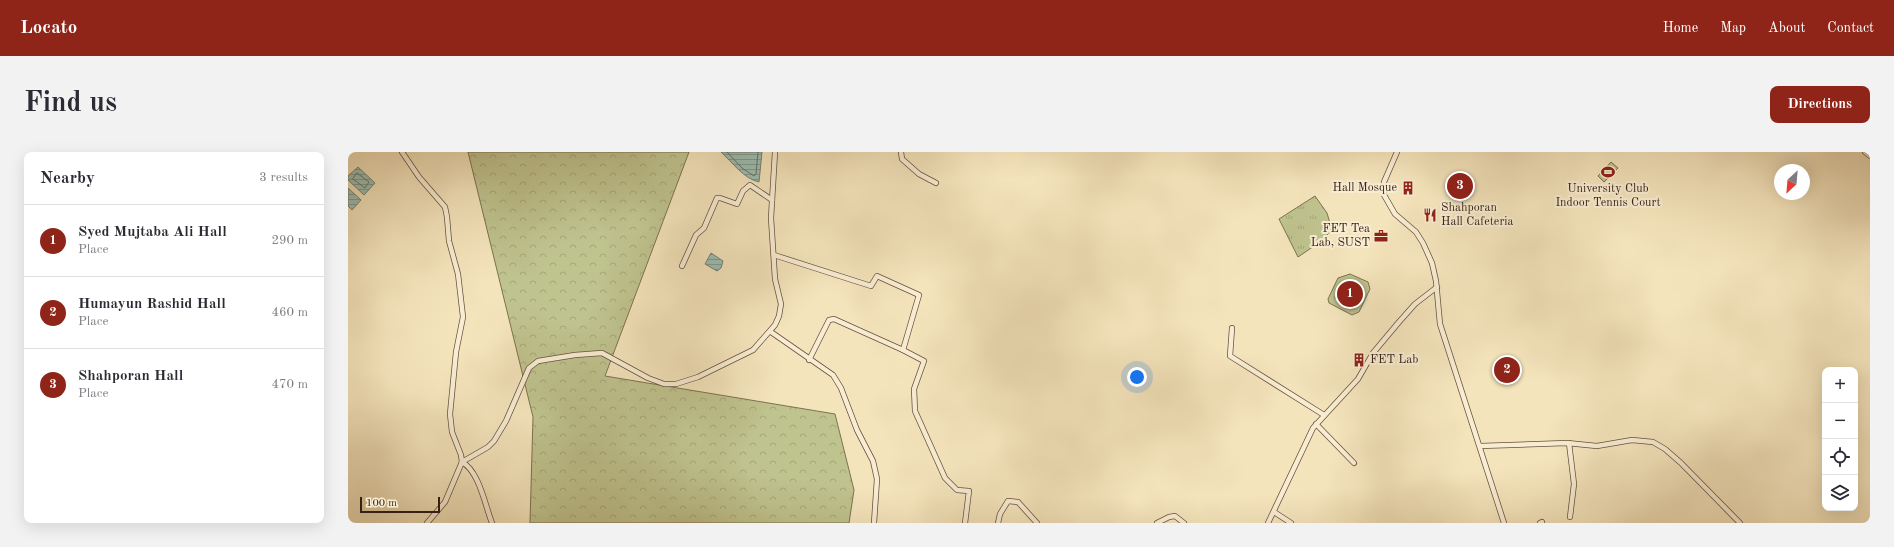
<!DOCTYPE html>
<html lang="en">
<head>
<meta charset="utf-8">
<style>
	:root { --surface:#fff; --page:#f2f2f3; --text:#2b2b33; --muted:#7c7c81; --line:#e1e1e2; --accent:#8f2418 }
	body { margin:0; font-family:"Old Standard TT",serif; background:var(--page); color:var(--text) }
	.controls { position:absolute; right:12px; bottom:12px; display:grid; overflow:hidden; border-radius:8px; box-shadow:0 4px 16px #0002 }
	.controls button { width:36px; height:36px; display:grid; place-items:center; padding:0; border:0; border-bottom:1px solid var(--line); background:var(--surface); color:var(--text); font:20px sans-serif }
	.compass { position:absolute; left:1426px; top:12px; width:36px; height:36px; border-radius:50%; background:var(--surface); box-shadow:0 4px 16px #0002; rotate:206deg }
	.scale { position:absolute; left:12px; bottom:10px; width:80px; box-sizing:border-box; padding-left:4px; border:2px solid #382014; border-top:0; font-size:11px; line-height:14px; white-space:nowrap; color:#382014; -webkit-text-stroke:3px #f8edd3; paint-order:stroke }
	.you { position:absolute; left:789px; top:225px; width:14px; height:14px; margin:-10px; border:3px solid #fff; border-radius:50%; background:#1a73e8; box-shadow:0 0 0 6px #1a73e833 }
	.badge { display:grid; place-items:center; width:26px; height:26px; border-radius:50%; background:var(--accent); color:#fff; font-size:13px; font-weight:700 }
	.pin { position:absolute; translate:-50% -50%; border:2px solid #fff; box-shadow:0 1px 4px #0006 }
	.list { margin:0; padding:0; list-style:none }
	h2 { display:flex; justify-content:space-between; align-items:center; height:52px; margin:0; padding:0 16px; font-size:17px }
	h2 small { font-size:13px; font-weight:400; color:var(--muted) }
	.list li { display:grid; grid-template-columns:26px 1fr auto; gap:12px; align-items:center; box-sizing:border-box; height:72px; padding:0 16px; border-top:1px solid var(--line) }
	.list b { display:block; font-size:15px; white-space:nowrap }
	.list p { margin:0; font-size:13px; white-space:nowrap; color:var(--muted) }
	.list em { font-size:13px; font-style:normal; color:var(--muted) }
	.icon { flex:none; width:22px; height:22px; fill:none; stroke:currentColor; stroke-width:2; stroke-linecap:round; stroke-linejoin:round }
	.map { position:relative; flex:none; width:1522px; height:371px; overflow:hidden; border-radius:8px }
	header { display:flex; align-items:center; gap:24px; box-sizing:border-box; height:56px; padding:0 20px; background:var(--accent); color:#fff }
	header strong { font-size:19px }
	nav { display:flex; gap:22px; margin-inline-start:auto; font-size:14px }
	.intro { display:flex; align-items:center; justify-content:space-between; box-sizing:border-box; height:96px; padding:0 24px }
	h1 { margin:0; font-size:28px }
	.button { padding:10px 18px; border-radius:8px; background:var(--accent); color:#fff; font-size:14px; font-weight:700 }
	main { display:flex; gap:24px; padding:0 24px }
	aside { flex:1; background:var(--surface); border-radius:8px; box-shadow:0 4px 16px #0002 }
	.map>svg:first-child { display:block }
</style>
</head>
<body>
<header>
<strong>Locato</strong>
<nav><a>Home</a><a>Map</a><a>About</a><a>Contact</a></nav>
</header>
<div class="intro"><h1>Find us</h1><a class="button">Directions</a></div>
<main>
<aside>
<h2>Nearby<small>3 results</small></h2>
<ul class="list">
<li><span class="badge">1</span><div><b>Syed Mujtaba Ali Hall</b><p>Place</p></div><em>290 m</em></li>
<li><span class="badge">2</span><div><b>Humayun Rashid Hall</b><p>Place</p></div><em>460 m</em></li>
<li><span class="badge">3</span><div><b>Shahporan Hall</b><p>Place</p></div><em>470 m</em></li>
</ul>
</aside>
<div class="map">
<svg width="1522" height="371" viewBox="0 0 1522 371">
	<defs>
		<pattern id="grass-tufts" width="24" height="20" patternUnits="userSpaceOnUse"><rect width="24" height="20" fill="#bfc38e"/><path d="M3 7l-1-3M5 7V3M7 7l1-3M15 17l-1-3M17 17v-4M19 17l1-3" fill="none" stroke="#a5a77a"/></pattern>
		<pattern id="forest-crowns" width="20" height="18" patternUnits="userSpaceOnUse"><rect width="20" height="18" fill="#bfc38e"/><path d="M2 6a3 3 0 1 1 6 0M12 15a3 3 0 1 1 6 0" fill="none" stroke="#a5a77a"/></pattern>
		<pattern id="water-rules" width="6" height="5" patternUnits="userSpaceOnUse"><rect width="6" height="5" fill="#9cbeb2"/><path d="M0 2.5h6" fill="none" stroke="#809a90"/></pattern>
	</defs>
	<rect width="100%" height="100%" fill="#f4e4bc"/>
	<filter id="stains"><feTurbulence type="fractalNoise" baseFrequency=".005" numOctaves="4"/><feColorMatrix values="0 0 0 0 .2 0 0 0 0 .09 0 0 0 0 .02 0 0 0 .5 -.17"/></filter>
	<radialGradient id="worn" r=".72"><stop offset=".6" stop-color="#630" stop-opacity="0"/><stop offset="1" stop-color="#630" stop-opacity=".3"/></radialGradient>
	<g fill="url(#grass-tufts)" stroke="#7c7251">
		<path d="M967,44L979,61L984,78L972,90L950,105L931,67Z"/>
		<path d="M1002,122L1020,130L1022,137L1011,160L1004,163L981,151L980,147L990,126Z"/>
	</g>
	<path fill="url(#forest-crowns)" stroke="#7c7251" d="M120,0H341L257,224L487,262L506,338L501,371H182L185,265Z"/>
	<path fill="#bfc38e" stroke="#7c7251" d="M1263,10L1270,16L1256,30L1250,24Z"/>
	<g fill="url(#water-rules)" stroke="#747f73">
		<path d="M373,0H414L411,30C396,27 384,10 373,0Z"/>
		<path d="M10,15L27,31L16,43L0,28V24Z"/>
		<path d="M0,36L13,48L4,58L0,54Z"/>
		<path d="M363,101L375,109L373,116L369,119L357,112Z"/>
	</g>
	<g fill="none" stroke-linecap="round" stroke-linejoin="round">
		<g stroke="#6a6f63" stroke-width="1">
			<path d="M379,0L394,16L406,24L408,22L410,0"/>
			<path d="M9,21L21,30L17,36L5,27Z"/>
		</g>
		<g stroke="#67513e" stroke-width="6">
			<g id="street">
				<path d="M54,0L71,25L97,55L99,65L101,89L110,122L115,165L108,200L102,262L104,280L113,303L114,310L97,350L79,371"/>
				<path d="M553,0L554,7L571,22L588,31"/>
				<path d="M1049,0L1036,30V43L1047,62L1068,80L1075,91L1084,111L1088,129L1092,172L1156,371"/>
				<path d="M1517,0L1522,4"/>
				<path d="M426,103L523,134L529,124L571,143L555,198L576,209L566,237L567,259L597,326L609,338L621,339L617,371"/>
				<path d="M334,114L348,83L356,76L369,46H372L389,52L395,39L402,33L424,48"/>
				<path d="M884,176L882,204L976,263"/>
				<path d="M423,180L485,223L493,236L509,278L525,309L529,327L526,371"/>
				<path d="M461,208L481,168L486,167L555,198"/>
				<path d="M968,272L1006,311"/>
				<path d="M1221,291L1226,332L1222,365"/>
				<path d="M1132,294L1219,291L1249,294L1284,288L1305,290L1317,297L1333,311L1392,371"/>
				<path d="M114,310L140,295L146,289L158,269L181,216L190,209L227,203L254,201L300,226L316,232H328L350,225L405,198L427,173L431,164L433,152L427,127L423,66L427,0"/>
				<path d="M114,310C131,319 137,353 144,371"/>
				<path d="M926,360L943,371"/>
				<path d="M650,371L652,362L660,349L670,350L689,371"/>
				<path d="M809,371L821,365L827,364L836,371"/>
				<path d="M920,371L965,276L1010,227L1025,201L1051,170L1067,152L1089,135"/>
				<path d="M1192,371L1194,370"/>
			</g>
		</g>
		<use href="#street" stroke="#f8edd3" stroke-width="4.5"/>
	</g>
	<defs>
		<g id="stadium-bare" transform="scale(1.08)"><path d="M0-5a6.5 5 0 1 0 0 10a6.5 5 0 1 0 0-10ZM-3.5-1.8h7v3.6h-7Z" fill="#8f2418" stroke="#f8edd3" stroke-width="2.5" paint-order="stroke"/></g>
		<g id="building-bare" transform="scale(1.08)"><path d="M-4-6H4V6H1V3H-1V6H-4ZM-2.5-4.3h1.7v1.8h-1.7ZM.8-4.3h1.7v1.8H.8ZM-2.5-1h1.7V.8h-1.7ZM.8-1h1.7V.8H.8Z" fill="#8f2418" stroke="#f8edd3" stroke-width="2.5" paint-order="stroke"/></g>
		<g id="restaurant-bare" transform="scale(1.08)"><path d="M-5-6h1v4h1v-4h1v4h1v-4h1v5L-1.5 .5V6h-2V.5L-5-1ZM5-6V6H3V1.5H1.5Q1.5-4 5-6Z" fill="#8f2418" stroke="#f8edd3" stroke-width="2.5" paint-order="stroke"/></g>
		<g id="office-bare" transform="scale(1.08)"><path d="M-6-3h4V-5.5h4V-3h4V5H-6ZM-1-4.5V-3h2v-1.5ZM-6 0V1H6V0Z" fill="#8f2418" stroke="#f8edd3" stroke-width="2.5" paint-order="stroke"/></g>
	</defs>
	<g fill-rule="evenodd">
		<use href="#stadium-bare" x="1260" y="20"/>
		<use href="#building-bare" x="1060" y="36"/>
		<use href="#restaurant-bare" x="1082" y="63"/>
		<use href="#office-bare" x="1033" y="84"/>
		<use href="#building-bare" x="1011" y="208"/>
	</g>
	<g text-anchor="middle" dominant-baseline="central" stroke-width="4" stroke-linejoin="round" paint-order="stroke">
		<g font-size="12" fill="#382014" stroke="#f8edd3" text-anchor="end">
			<text x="1049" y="36">Hall Mosque</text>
			<text x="1260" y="37" text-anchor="middle">University Club<tspan x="1260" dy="14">Indoor Tennis Court</tspan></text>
			<text x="1093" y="56" text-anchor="start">Shahporan<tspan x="1093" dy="14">Hall Cafeteria</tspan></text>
			<text x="1022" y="77">FET Tea<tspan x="1022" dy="14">Lab, SUST</tspan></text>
			<text x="1022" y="208" text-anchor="start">FET Lab</text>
		</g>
	</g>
	<rect width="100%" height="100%" filter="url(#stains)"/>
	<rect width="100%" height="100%" fill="url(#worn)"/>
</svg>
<div class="controls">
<button>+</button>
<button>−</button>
<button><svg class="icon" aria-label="locate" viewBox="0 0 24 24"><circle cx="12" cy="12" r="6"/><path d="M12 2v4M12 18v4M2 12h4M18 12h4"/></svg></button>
<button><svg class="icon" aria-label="layers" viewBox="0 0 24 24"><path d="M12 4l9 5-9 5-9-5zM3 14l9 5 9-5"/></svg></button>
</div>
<svg class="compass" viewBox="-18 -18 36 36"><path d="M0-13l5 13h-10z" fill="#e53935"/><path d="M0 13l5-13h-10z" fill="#7c7c81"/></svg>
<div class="scale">100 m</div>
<div class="you"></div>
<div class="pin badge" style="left:1002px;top:142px">1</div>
<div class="pin badge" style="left:1159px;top:218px">2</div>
<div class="pin badge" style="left:1112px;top:34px">3</div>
</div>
</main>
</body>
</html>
